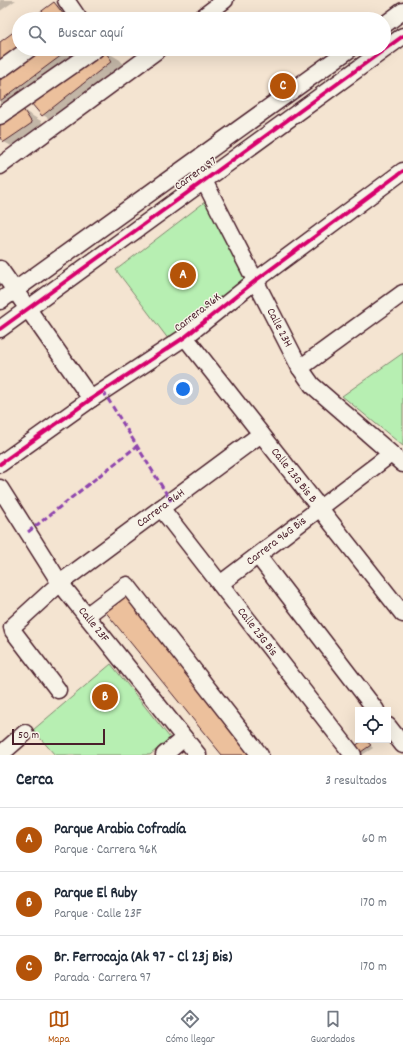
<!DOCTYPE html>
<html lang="es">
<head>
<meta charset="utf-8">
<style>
	:root { --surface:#fff; --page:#f2f2f3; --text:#1f2937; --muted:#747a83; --line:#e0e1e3; --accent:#b45309 }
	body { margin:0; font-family:Dekko,sans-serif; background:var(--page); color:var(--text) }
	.controls { position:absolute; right:12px; bottom:12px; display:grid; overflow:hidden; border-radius:0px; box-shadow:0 4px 16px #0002 }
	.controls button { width:36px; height:36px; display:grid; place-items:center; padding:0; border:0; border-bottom:1px solid var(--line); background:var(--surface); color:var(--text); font:20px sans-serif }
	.scale { position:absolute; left:12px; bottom:10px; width:93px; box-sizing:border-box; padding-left:4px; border:2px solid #4a1f2b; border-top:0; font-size:11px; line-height:14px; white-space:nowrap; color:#4a1f2b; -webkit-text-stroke:3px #f7f3e8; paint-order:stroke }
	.you { position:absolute; left:183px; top:389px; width:14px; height:14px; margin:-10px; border:3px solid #fff; border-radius:50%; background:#1a73e8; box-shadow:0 0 0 6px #1a73e833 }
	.badge { display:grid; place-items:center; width:26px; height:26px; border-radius:50%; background:var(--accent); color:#fff; font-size:13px; font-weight:700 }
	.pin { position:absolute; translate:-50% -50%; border:2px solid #fff; box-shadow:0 1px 4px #0006 }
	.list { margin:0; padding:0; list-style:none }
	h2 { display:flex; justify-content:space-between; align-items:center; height:52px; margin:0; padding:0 16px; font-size:17px }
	h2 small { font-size:13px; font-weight:400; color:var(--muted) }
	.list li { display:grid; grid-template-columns:26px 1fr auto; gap:12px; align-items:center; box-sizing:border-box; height:64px; padding:0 16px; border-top:1px solid var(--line) }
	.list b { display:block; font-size:15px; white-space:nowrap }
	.list p { margin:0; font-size:13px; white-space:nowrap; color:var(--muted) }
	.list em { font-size:13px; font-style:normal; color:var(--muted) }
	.icon { flex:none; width:22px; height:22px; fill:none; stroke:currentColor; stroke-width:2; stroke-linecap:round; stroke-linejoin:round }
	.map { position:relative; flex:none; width:403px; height:755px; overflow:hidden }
	.search { position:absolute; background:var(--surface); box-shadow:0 4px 16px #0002; left:12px; right:12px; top:12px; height:44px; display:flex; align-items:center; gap:10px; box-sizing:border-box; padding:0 14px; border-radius:22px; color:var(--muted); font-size:15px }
	.sheet { height:244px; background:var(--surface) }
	nav { display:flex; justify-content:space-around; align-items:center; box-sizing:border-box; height:56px; border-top:1px solid var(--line); background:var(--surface); font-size:11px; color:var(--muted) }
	nav a { display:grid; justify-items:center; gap:2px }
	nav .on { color:var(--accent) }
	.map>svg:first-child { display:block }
</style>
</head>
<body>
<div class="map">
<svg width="403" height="755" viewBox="0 0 403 755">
	<rect width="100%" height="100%" fill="#f4e4d1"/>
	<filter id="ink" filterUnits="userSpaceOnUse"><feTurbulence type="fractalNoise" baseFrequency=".025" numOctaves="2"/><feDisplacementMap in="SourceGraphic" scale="8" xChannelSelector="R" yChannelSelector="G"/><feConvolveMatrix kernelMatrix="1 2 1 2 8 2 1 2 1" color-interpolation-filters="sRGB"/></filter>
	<g filter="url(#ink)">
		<g fill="#b7efb2" stroke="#80876e">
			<path d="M206,201L249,280L169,340L116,270Z"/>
			<path d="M403,353V446L342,396Z"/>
			<path d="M111,664L170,738L150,755H55L33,730Z"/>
		</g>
		<g fill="#0003">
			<path d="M0,0H16L0,11Z"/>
			<path d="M54,3L72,14L76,19H32Z"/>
			<path d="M19,29V49H102L120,60L130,72L61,126L43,115L32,102L21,109L41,121L50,133L23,152L4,142L0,135V126L15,116L0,107V43Z"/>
			<path d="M364,740L373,748L362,755L359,754Z"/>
		</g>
		<g fill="#ecc09c" stroke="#4a1f2b">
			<path d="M54,2L64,15L59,19H31Z"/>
			<path d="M19,28V48L0,62V42Z"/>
			<path d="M43,49H70L0,101V80Z"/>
			<path d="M103,49L112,61L42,116L31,103Z"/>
			<path d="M23,109L32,123L4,142L0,137V125Z"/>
			<path d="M125,594L255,755H222L104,610Z"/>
			<path d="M363,740H365L371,745L358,754L353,748Z"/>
		</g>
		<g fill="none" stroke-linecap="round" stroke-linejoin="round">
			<g stroke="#4a1f2b" stroke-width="19">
				<g id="minor">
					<path d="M66,0L79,19"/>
					<path d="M200,19L225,0"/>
					<path d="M384,25L403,11"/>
					<path d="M0,70L29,49"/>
					<path d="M0,116L96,49"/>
					<path d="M0,166L159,49"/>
					<path id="s1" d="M199,171L300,368L312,385L403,464"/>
					<path d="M0,269L91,399"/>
					<path d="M0,301L350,49"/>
					<path d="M0,329L403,36"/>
					<path id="s2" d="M185,337L403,614"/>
					<path d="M300,368L403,293"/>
					<path d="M0,464L91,399L185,337L255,281L403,171"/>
					<path id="s3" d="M0,488L60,583L198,755"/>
					<path id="s4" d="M161,508L353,755"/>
					<path d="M258,556L376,710"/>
					<path id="s5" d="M220,584L391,454"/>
					<path d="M86,616L127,585L260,755"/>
					<path id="s6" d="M58,690L13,631L12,627L60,583L261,434"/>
					<path d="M388,726L403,745"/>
					<path d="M0,755L25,733"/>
					<path d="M164,755L184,738"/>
				</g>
			</g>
			<use href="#minor" stroke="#f7f3e8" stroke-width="16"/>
			<g stroke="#8e44ad" stroke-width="3" stroke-dasharray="6 3" stroke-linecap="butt">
				<path d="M103,391L171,501"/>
				<path d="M28,532L137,446"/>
			</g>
			<g stroke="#f7f3e8" stroke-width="6">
				<g id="cycleway">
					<path d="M0,329L403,36"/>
					<path d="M0,464L91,399L185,337L255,281L403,171"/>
				</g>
			</g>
			<use href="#cycleway" stroke="#d6006c" stroke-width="4"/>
		</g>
	</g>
	<g text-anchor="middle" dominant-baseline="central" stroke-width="3" stroke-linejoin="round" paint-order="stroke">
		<g font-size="12" fill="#4a1f2b" stroke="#f7f3e8">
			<text transform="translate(196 174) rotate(-36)">Carrera 97</text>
			<text transform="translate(198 313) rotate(-38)">Carrera 96K</text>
			<text stroke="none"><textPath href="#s1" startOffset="176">Calle 23H</textPath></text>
			<text stroke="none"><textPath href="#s2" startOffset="176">Calle 23G Bis B</textPath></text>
			<text stroke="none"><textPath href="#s6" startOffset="269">Carrera 96H</textPath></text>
			<text stroke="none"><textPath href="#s5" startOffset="71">Carrera 96G Bis</textPath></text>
			<text stroke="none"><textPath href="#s3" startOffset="166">Calle 23F</textPath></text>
			<text stroke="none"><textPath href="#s4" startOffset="157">Calle 23G Bis</textPath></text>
		</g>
	</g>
</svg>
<div class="controls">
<button><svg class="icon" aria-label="locate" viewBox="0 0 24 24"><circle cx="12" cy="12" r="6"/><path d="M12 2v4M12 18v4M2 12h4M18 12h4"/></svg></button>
</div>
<div class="scale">50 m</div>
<div class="you"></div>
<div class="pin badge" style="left:183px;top:275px">A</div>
<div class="pin badge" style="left:105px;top:697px">B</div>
<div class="pin badge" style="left:283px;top:86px">C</div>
<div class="search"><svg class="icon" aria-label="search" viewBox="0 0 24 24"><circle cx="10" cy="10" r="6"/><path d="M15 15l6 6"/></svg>Buscar aquí</div>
</div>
<section class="sheet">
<h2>Cerca<small>3 resultados</small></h2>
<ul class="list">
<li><span class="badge">A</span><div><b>Parque Arabia Cofradía</b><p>Parque · Carrera 96K</p></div><em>60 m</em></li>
<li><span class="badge">B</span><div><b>Parque El Ruby</b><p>Parque · Calle 23F</p></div><em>170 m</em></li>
<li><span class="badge">C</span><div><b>Br. Ferrocaja (Ak 97 - Cl 23j Bis)</b><p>Parada · Carrera 97</p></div><em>170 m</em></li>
</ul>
</section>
<nav>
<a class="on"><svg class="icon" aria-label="map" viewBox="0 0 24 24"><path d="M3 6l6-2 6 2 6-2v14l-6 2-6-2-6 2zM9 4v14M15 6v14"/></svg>Mapa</a>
<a><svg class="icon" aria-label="directions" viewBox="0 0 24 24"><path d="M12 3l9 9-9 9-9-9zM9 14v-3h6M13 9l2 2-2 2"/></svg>Cómo llegar</a>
<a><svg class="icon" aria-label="saved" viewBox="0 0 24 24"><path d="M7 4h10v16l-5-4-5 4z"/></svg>Guardados</a>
</nav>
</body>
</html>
